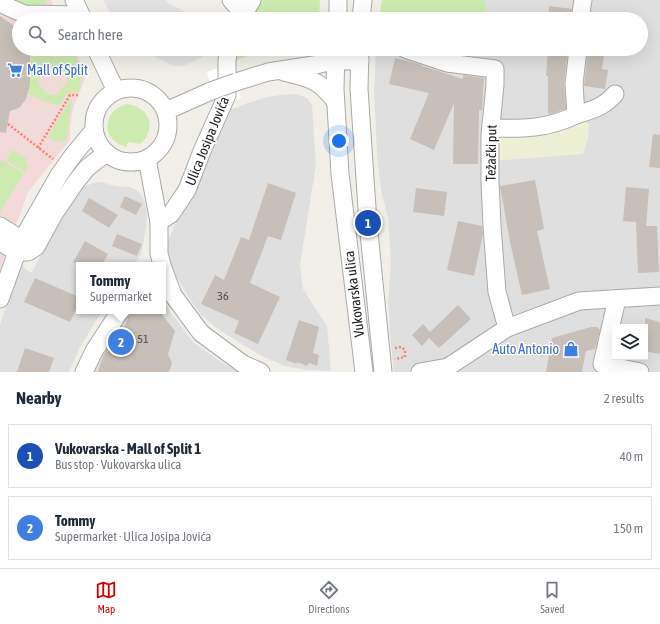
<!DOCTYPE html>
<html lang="en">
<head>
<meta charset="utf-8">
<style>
	:root { --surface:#fff; --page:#f6f6f7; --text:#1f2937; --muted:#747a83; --line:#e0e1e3; --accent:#d40000 }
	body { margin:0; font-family:"Asap Condensed",sans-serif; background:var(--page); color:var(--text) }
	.controls { position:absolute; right:12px; bottom:12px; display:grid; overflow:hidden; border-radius:0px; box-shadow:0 4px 16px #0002 }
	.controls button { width:36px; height:36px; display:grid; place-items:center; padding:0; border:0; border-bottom:1px solid var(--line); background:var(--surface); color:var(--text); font:20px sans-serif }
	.you { position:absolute; left:339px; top:141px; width:14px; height:14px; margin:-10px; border:3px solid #fff; border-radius:50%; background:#1a73e8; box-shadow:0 0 0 6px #1a73e833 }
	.badge { display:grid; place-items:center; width:26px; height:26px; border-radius:50%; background:var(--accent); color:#fff; font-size:13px; font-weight:700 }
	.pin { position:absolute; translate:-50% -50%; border:2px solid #fff; box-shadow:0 1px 4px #0006 }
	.popup { position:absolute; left:76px; top:262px; width:90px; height:52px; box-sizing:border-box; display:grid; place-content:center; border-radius:0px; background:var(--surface); filter:drop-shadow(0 1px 3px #0005); font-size:13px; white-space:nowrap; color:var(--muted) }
	.popup b { font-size:15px; color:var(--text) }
	.popup::after { content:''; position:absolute; left:50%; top:100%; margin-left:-8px; border:8px solid transparent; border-top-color:var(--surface) }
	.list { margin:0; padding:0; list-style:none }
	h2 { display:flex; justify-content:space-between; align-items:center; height:52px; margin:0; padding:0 16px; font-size:17px }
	h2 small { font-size:13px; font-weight:400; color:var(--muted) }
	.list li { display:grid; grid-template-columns:26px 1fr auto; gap:12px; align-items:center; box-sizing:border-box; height:64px; margin:0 8px 8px; padding:0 8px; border:1px solid var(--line); border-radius:0px }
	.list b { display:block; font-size:15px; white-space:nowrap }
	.list p { margin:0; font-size:13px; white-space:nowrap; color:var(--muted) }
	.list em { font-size:13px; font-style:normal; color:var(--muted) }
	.icon { flex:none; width:22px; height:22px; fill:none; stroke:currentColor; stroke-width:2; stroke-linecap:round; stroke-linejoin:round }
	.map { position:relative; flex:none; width:660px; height:372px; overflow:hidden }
	.search { position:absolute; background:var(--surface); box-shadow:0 4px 16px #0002; left:12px; right:12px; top:12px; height:44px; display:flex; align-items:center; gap:10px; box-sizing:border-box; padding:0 14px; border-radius:22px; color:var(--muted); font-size:15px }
	.sheet { height:196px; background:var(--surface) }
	nav { display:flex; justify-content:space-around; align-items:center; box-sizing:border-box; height:56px; border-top:1px solid var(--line); background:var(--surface); font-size:11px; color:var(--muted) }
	nav a { display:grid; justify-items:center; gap:2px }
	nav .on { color:var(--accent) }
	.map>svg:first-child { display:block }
</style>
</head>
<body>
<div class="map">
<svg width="660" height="372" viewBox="0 0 660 372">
	<rect width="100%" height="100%" fill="#f2efe9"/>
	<g fill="#e0dfdf" fill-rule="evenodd">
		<path d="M485,0H660V372H394L391,345L388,301L391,263L388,219L381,189L377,156L374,90L376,49H458L490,54V49H641V19H487ZM615,327H645V357H615Z"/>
		<path d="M296,94L307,98L312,105L316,164L300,265L303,289L327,326L331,371L307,370L285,366L262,356L240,343L218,329L200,314L188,296L176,276L169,259L167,243L224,112L248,103L267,97L281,95Z"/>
		<path d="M101,182L115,186L130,187L139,192L143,198L146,208L147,219L146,229L141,255L133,265H79V311H102L80,347L69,372H0V325L20,265L31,273L40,257L72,200L79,190L86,186L93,183Z"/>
		<path d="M163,299L171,313L193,342L224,364L240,372H88L125,311H163Z"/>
	</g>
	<path fill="#f2dad9" d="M0,0H51L60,19H19V49H74L84,70L85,79L73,108L70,128V140L28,192L0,269Z"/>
	<path fill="#eef0d5" d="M584,120L589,125L588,138L583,154L492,161L498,134Z"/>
	<g fill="#cdebb0" fill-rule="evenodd">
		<path d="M12,0H45L47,4C30,8 27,7 12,0Z"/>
		<path d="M258,0H320L319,19H246Z"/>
		<path d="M382,0H485L487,19H379Z"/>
		<path d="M29,49H41C48,56 63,65 65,49H71L83,72L79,92L67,93L59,106L41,100L28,94C32,80 32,63 29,49ZM54,66L61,69L67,74V82L56,95C53,95 51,95 49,94C45,93 42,88 40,85C34,73 43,67 54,66Z"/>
		<path d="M235,49H284C268,51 250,54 235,61Z"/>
		<path d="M72,98L67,138L66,141L56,142L48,136L69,102Z"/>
		<path d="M127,104C150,107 158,129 140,144L129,142L127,144V147C101,141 101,111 127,104Z"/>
		<path d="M12,150L27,159L25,162L29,165L25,172L6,160Z"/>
		<path d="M1,160L24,173L0,212V162Z"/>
	</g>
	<g fill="#e2e2e2">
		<path d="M103,0H166L168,3L198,19H114Z"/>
		<path d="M139,49H205L202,57L183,66H173Z"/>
	</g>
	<path fill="#fff" d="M232,62L240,96L242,98L215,107L207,72Z"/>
	<g fill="#c7bfb8">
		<path d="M549,6L572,9L570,19H548Z"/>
		<path d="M0,16L14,26L19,31V49H28L30,56V85L26,99L19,108L10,111L6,133L0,132Z"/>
		<path d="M548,49H568L564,83L566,109L551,114H548V76H546Z"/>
		<path d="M588,49H605L602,69L608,70L605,89L584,86Z"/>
		<path d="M395,58L415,63L422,65V66L463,79V75L484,78L482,110H479L478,164H453L454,103L434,150L410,139L429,93L389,84Z"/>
		<path d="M653,134L660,135V168L649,167Z"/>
		<path d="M535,180L544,229L537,231L550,289L522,295L510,242L500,186Z"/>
		<path d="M268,183L296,193L281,240L268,236L250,283L280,297L258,344L234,333L239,321L201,304L215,275L224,280L241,237L249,240Z"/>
		<path d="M626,187L649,189L646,226H657L659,272L638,273L636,222L623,221Z"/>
		<path d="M416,188L447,192L444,216L413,212Z"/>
		<path d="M125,196L142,204L136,215L120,207Z"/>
		<path d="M89,198L118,215L109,228L82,211Z"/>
		<path d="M458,221L482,226L483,234L474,276L447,270Z"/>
		<path d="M117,234L142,244L137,256L112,246Z"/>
		<path d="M85,241L108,254L102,265H79L73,262Z"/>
		<path d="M35,278L79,297V303L70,322L24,302Z"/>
		<path d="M458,305L471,319L439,348L429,338L422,346L412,335L423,324L430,332Z"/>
		<path d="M130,311H159L175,331L168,354L172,363L169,372H98L103,356L113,339L122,335Z"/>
		<path d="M645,318L660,322V354L645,351Z"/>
		<path d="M299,320L319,327L313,353L319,355L317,366L309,363L307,366L297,362V364L286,360Z"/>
		<path d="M591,327H597L600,330L595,349L586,351L582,372H546L552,338Z"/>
		<path d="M25,348L54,358L49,372H17Z"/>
	</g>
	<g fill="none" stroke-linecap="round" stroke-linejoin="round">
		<g stroke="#a9a9a9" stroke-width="19">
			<g id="minor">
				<path d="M74,0L83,19"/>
				<path d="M231,0L244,14"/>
				<path d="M0,2L6,6L24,14L81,15"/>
				<path d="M241,19L252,0"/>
				<path d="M338,19V0"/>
				<path d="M361,19L363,0"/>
				<path d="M580,19L583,0"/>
				<path d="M96,49L116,91"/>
				<path d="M336,49L335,89L340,174L364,372"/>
				<path d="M360,49L359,89L368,223L383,372"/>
				<path d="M405,49L447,63L495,69V85L490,135V181L492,226L497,292L507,328"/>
				<path d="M284,72C295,75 308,77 317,83C325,88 330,95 335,101"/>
				<path d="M236,82L268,72L320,64L336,61H360"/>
				<circle cx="131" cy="125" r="37"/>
				<path d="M166,111L211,91"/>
				<path d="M576,115C592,110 604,107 615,94"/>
				<path d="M491,128C523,129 547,129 576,115L574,84L578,49"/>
				<path d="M147,159L159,222V253L162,265"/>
				<path d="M159,222L171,214L187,190L202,151L227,95V60L229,49"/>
				<path d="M0,226L22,240"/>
				<path d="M0,242L17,252H28L36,247L54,214L75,183L87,168L106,153"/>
				<path d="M163,268L173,295L201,333L243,364L261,372"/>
				<path d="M0,299L17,252L22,240L59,175L74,154L94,130"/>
				<path d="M617,299L602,364L640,372"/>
				<path d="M84,372L94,351L120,311"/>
				<path d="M420,372L448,367L507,328L579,301L660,296"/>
			</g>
		</g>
		<g stroke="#fa8072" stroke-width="2.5" stroke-dasharray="2 2" stroke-linecap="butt">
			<path d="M8,124L53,159"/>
			<path d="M38,148L70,95H80"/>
			<path d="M395,348L401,347L405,350V357L395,359"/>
		</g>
		<use href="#minor" stroke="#fff" stroke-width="17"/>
		<g stroke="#a9a9a9" stroke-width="19" stroke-linecap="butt">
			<path id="minor-bridge" d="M211,91L236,82"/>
		</g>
		<use href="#minor-bridge" stroke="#fff" stroke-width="17"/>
	</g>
	<defs>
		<g id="supermarket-bare" transform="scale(1.2)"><path d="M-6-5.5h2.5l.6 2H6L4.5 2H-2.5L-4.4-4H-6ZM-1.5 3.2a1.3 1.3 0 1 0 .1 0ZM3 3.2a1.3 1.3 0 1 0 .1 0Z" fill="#3f7fe0" stroke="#fff" stroke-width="2.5" paint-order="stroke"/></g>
		<g id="shop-bare" transform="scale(1.2)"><path d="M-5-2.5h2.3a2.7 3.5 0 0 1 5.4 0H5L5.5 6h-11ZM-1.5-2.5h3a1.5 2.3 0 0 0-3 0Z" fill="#3f7fe0" stroke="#fff" stroke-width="2.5" paint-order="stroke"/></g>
	</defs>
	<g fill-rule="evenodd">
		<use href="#supermarket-bare" x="15" y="70"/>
		<use href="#shop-bare" x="571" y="349"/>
	</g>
	<g text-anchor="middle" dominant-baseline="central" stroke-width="3" stroke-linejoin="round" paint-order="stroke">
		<g font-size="12" fill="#4b4948">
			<text x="223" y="296">36</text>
			<text x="143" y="339">51</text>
		</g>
		<g font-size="14" fill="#366cbe" stroke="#fff" text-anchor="start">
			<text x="27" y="70">Mall of Split</text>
			<text x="559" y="349" text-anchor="end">Auto Antonio</text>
		</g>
		<g font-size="14" fill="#222" stroke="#fff">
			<text transform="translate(207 141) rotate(-68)">Ulica Josipa Jovića</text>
			<text transform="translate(491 153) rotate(-89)">Težački put</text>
			<text transform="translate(354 294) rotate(-97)">Vukovarska ulica</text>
		</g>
	</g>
</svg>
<div class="controls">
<button><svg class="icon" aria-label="layers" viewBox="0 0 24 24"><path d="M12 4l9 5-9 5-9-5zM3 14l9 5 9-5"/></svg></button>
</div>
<div class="you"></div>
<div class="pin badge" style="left:368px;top:223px;background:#1a4fb4">1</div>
<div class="pin badge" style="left:121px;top:342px;background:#3f7fe0">2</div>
<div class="popup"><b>Tommy</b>Supermarket</div>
<div class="search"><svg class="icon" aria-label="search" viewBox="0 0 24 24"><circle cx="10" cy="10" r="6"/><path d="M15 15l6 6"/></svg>Search here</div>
</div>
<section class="sheet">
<h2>Nearby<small>2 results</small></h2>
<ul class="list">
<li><span class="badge" style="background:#1a4fb4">1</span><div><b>Vukovarska - Mall of Split 1</b><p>Bus stop · Vukovarska ulica</p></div><em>40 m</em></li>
<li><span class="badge" style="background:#3f7fe0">2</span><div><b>Tommy</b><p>Supermarket · Ulica Josipa Jovića</p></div><em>150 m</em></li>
</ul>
</section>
<nav>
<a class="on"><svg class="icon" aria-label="map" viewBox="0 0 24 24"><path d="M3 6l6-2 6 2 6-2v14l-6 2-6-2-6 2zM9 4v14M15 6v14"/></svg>Map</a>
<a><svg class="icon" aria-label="directions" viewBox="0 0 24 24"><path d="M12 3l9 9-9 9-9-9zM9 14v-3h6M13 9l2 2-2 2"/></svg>Directions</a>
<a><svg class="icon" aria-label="saved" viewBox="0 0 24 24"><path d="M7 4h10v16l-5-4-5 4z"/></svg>Saved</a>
</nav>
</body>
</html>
